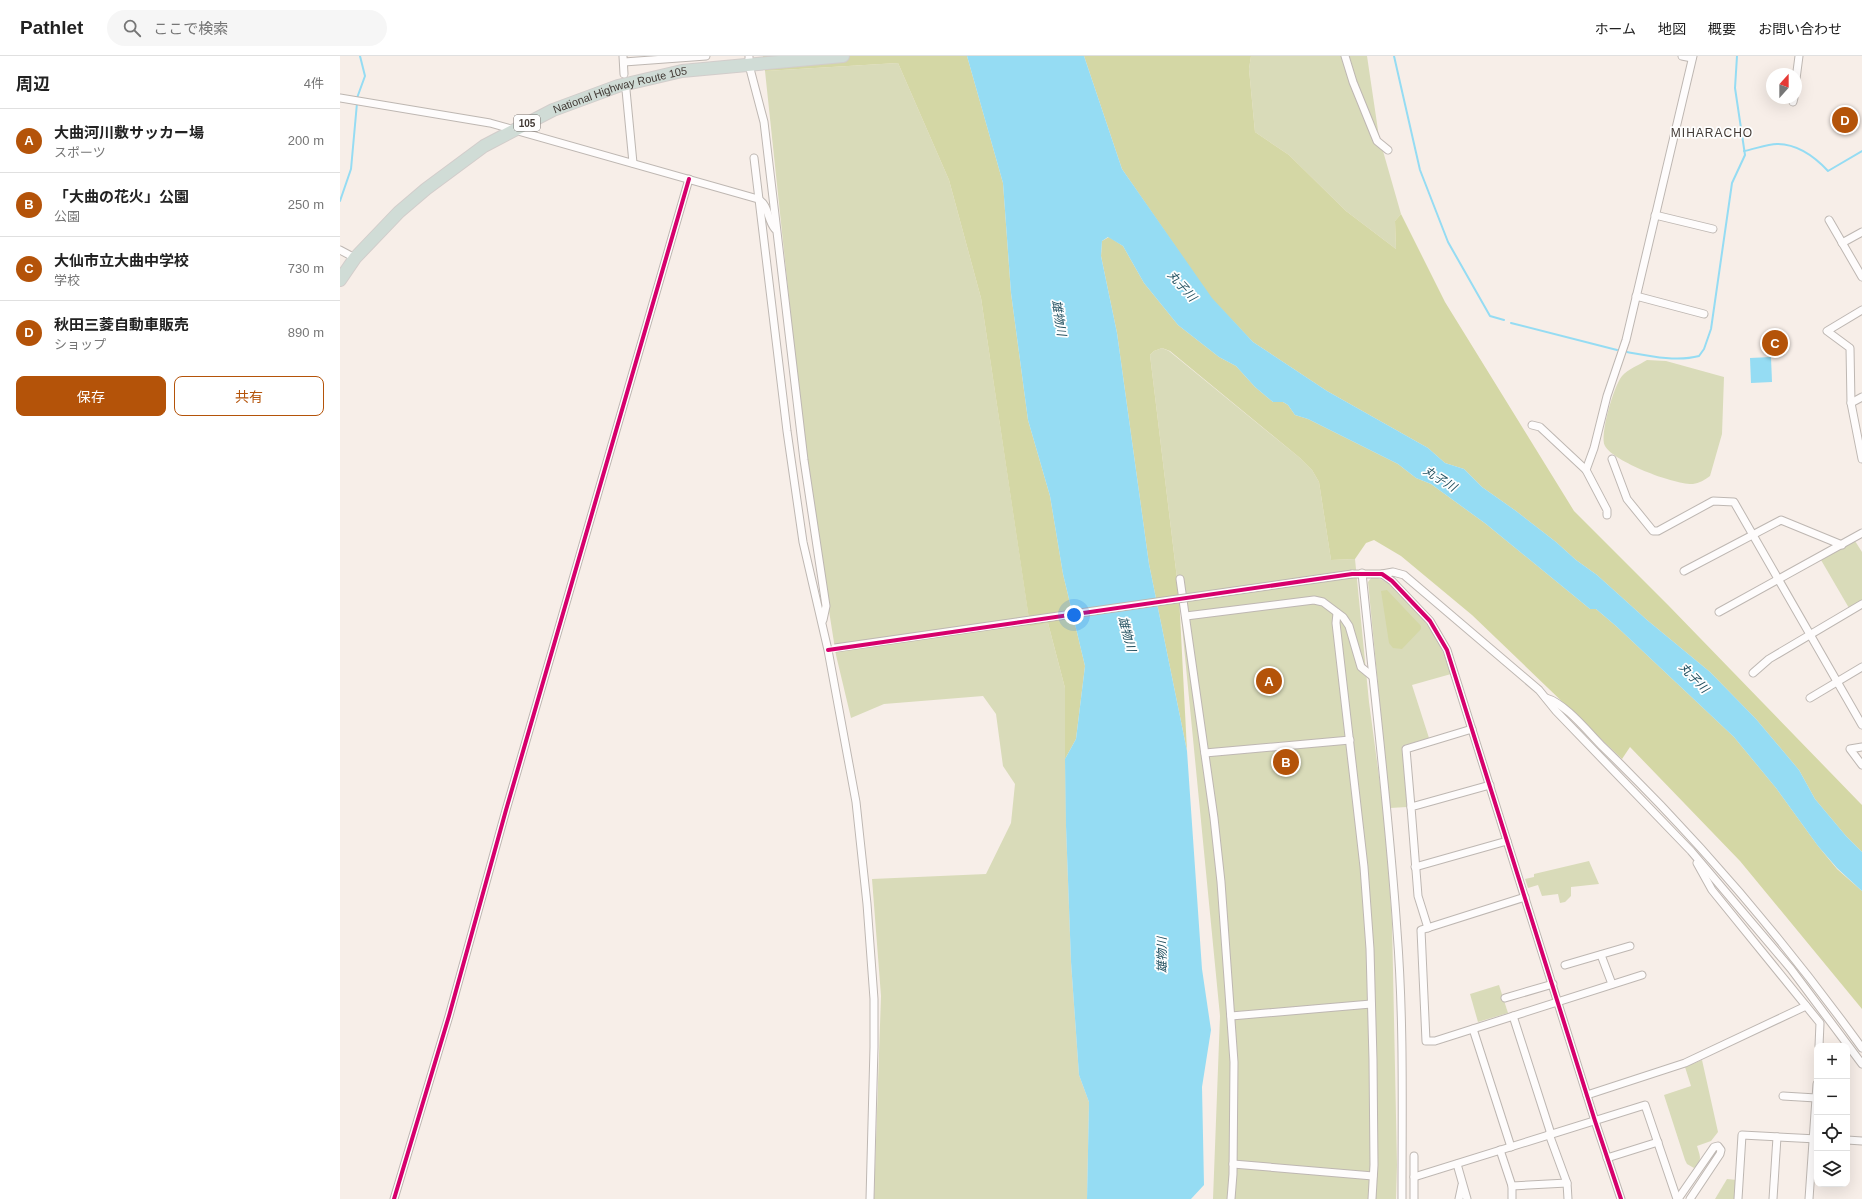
<!DOCTYPE html>
<html lang="ja">
<head>
<meta charset="utf-8">
<style>
	:root { --surface:#fff; --page:#f6f6f6; --text:#222; --muted:#767676; --line:#e0e0e0; --accent:#b45309 }
	body { margin:0; font-family:Helvetica,"Noto Sans JP",sans-serif; background:var(--page); color:var(--text) }
	.controls { position:absolute; right:12px; bottom:12px; display:grid; overflow:hidden; border-radius:8px; box-shadow:0 4px 16px #0002 }
	.controls button { width:36px; height:36px; display:grid; place-items:center; padding:0; border:0; border-bottom:1px solid var(--line); background:var(--surface); color:var(--text); font:20px sans-serif }
	.compass { position:absolute; left:1426px; top:12px; width:36px; height:36px; border-radius:50%; background:var(--surface); box-shadow:0 4px 16px #0002; rotate:21deg }
	.you { position:absolute; left:734px; top:559px; width:14px; height:14px; margin:-10px; border:3px solid #fff; border-radius:50%; background:#1a73e8; box-shadow:0 0 0 6px #1a73e833 }
	.badge { display:grid; place-items:center; width:26px; height:26px; border-radius:50%; background:var(--accent); color:#fff; font-size:13px; font-weight:700 }
	.pin { position:absolute; translate:-50% -50%; border:2px solid #fff; box-shadow:0 1px 4px #0006 }
	.list { margin:0; padding:0; list-style:none }
	h2 { display:flex; justify-content:space-between; align-items:center; height:52px; margin:0; padding:0 16px; font-size:17px }
	h2 small { font-size:13px; font-weight:400; color:var(--muted) }
	.list li { display:grid; grid-template-columns:26px 1fr auto; gap:12px; align-items:center; box-sizing:border-box; height:64px; padding:0 16px; border-top:1px solid var(--line) }
	.list b { display:block; font-size:15px; white-space:nowrap }
	.list p { margin:0; font-size:13px; white-space:nowrap; color:var(--muted) }
	.list em { font-size:13px; font-style:normal; color:var(--muted) }
	.actions { display:flex; gap:8px; padding:12px 16px }
	.actions a { flex:1; padding:9px 0; border:1px solid var(--accent); border-radius:8px; text-align:center; font-size:14px; color:var(--accent) }
	.actions .main { background:var(--accent); color:#fff }
	.icon { flex:none; width:22px; height:22px; fill:none; stroke:currentColor; stroke-width:2; stroke-linecap:round; stroke-linejoin:round }
	.map { position:relative; flex:none; width:1522px; height:1143px; overflow:hidden }
	header { display:flex; align-items:center; gap:24px; box-sizing:border-box; height:56px; padding:0 20px; background:var(--surface); border-bottom:1px solid var(--line) }
	header strong { font-size:19px }
	nav { display:flex; gap:22px; margin-inline-start:auto; font-size:14px }
	.search { width:280px; height:36px; background:var(--page); display:flex; align-items:center; gap:10px; box-sizing:border-box; padding:0 14px; border-radius:22px; color:var(--muted); font-size:15px }
	main { display:flex }
	aside { flex:1; background:var(--surface) }
	.map>svg:first-child { display:block }
</style>
</head>
<body>
<header>
<strong>Pathlet</strong>
<div class="search"><svg class="icon" aria-label="search" viewBox="0 0 24 24"><circle cx="10" cy="10" r="6"/><path d="M15 15l6 6"/></svg>ここで検索</div>
<nav><a>ホーム</a><a>地図</a><a>概要</a><a>お問い合わせ</a></nav>
</header>
<main>
<aside>
<h2>周辺<small>4件</small></h2>
<ul class="list">
<li><span class="badge">A</span><div><b>大曲河川敷サッカー場</b><p>スポーツ</p></div><em>200 m</em></li>
<li><span class="badge">B</span><div><b>「大曲の花火」公園</b><p>公園</p></div><em>250 m</em></li>
<li><span class="badge">C</span><div><b>大仙市立大曲中学校</b><p>学校</p></div><em>730 m</em></li>
<li><span class="badge">D</span><div><b>秋田三菱自動車販売</b><p>ショップ</p></div><em>890 m</em></li>
</ul>
<div class="actions"><a class="main">保存</a><a>共有</a></div>
</aside>
<div class="map">
<svg width="1522" height="1143" viewBox="0 0 1522 1143">
	<rect width="100%" height="100%" fill="#f7eee8"/>
	<g fill="#d9dbb9">
		<path d="M911,0H1027L1039,81L1061,158L1055,165L1056,193L1006,155L949,99L915,76L909,13Z"/>
		<path d="M558,7L609,124L641,242L690,569L708,567L725,632L726,770L731,906L739,1019L749,1046L747,1143H534L541,940L532,823L646,818L671,767L675,728L663,710L656,658L643,640L544,648L511,662L496,599L468,422L425,15Z"/>
		<path d="M822,292L829,295L960,402L972,414L979,426L991,504L1015,503L1029,646L1045,765L1052,866L1057,1109L1056,1143H873L880,960L839,539L810,299L814,295Z"/>
		<path d="M1307,304L1326,305L1384,321L1382,378L1370,420C1365,424 1359,427 1353,428C1335,429 1274,406 1265,390C1259,380 1274,329 1282,320C1288,313 1299,309 1307,304Z"/>
		<path d="M1515,485L1522,496V545L1509,552L1481,504Z"/>
		<path d="M1035,521C1058,527 1092,571 1101,592C1105,600 1108,609 1111,618L1072,629L1089,682L1062,690L1067,751L1050,752L1028,526L1031,522Z"/>
		<path d="M1249,805L1259,828L1231,831V840L1225,846L1220,847L1218,838L1202,840L1198,829L1188,832L1185,823L1194,821V818Z"/>
		<path d="M1159,929L1168,957L1138,966L1130,938Z"/>
		<path d="M1362,1004L1378,1076L1371,1085L1357,1090C1360,1100 1363,1105 1354,1112L1347,1108L1345,1104L1324,1039L1351,1030L1345,1011Z"/>
		<path d="M1387,1123L1397,1124L1396,1143H1375Z"/>
	</g>
	<g fill="#d4d7a5">
		<path d="M423,0H627L663,127L671,237L688,364L710,440L723,518L745,610L736,683L725,703V632L708,567L690,570L641,242L609,124L558,7L425,15Z"/>
		<path d="M744,0H911L909,13L915,76L949,99L1006,155L1056,193L1055,165L1061,158L1105,246L1234,455L1328,549L1520,747L1522,749V796L1506,780L1475,743L1459,714L1416,663L1370,616L1307,564L1257,519L1236,504L1216,486L1176,455L1142,431L1124,413L1105,407L1088,392L987,335L913,286L871,242L782,113Z"/>
		<path d="M769,181L783,190L804,227L838,269L879,301L896,310L915,331L933,346H943L948,349L955,359L968,363L1058,408L1076,422L1091,428L1146,468L1250,553H1256L1276,570L1394,681L1436,732L1478,790L1497,813L1522,835V953L1400,805L1290,691L1282,703L1132,559L1061,500L1034,484L1026,487L1015,503L991,504L979,426L972,414L960,402L830,295L822,292L814,295L810,299L839,539L847,695L809,508L777,277L761,200L762,185Z"/>
		<path d="M1047,534L1081,570V573L1062,593L1053,592L1049,587L1041,535Z"/>
	</g>
	<g fill="#95dcf3">
		<path d="M627,0H744L782,113L872,242L913,286L987,335L1088,392L1105,407L1124,413L1142,431L1176,455L1216,486L1236,504L1257,519L1307,564L1370,616L1416,663L1459,714L1475,743L1506,780L1522,796V835L1497,812L1478,790L1436,732L1394,681L1276,570L1256,553H1250L1146,468L1091,428L1076,422L1058,408L968,363L955,359L948,349L943,346H933L915,331L896,310L879,301L838,269L804,227L783,190L768,181L762,185L761,200L777,277L809,508L847,695L862,913L871,974L862,1031L864,1129L851,1143H747L749,1046L739,1019L731,906L726,770L725,703L736,683L745,610L723,518L710,440L688,364L671,237L663,127Z"/>
		<path d="M1431,301L1432,326L1411,327L1410,302Z"/>
	</g>
	<g fill="none" stroke-linecap="round" stroke-linejoin="round">
		<g stroke="#95dcf3" stroke-width="2">
			<path d="M1054,0L1080,114L1108,186L1150,260L1164,264"/>
			<path d="M17,42L25,20L20,0"/>
			<path d="M1404,95C1415,93 1427,88 1437,88C1458,88 1475,101 1488,115L1522,95"/>
			<path d="M0,145L11,113L17,47"/>
			<path d="M1171,267L1277,294"/>
			<path d="M1287,296C1309,300 1337,306 1359,300L1364,293L1371,273L1392,127L1405,99L1395,32L1397,0"/>
		</g>
		<g stroke="#beb7b2" stroke-width="9">
			<g id="minor">
				<path d="M283,0L284,18"/>
				<path d="M409,0V9L424,66L464,404L486,550L483,564"/>
				<path d="M1005,0L1013,26L1037,85L1048,94"/>
				<path d="M1342,0L1352,2"/>
				<path d="M284,6L366,0"/>
				<path d="M1456,23L1459,0"/>
				<path d="M286,34L293,107"/>
				<path d="M0,42L150,67L418,143C429,149 427,164 435,173"/>
				<path d="M1453,46L1454,42"/>
				<path d="M414,102L447,375L463,486L488,594L516,746L527,848L534,943V991L530,1143"/>
				<path d="M1315,159L1373,173"/>
				<path d="M1489,164L1522,221"/>
				<path d="M1502,187L1522,176"/>
				<path d="M0,194L15,202"/>
				<path d="M1296,240L1364,258"/>
				<path d="M1522,254L1487,275L1510,292L1511,347L1522,403"/>
				<path d="M1511,347L1522,341"/>
				<path d="M1192,369L1200,371L1246,414"/>
				<path d="M1272,403L1287,443L1313,475H1318L1373,445L1394,446L1522,669"/>
				<path d="M1267,459V454L1246,414L1254,392L1267,340L1286,284L1353,0"/>
				<path d="M1344,515L1441,464L1502,489"/>
				<path d="M1022,517C1034,636 1049,755 1057,875C1064,964 1062,1054 1062,1143"/>
				<path d="M1012,518H1042L1052,525L1090,565L1107,594L1255,1065L1281,1143"/>
				<path d="M1042,518L1053,516L1064,519L1199,634L1216,655L1351,795L1451,913L1522,1008"/>
				<path d="M840,523L874,762L881,826L894,1006L893,1118L891,1143"/>
				<path d="M1379,556L1522,477"/>
				<path d="M997,557L996,567L1024,811L1030,893L1033,1004L1034,1109L1032,1143"/>
				<path d="M846,560L974,544L983,546L1003,561L1009,570L1021,611L1032,620"/>
				<path d="M1413,617L1429,603L1522,548"/>
				<path d="M1206,642C1225,647 1248,676 1263,691C1358,783 1444,884 1522,992"/>
				<path d="M1470,642L1522,611"/>
				<path d="M1522,691L1510,693L1522,709"/>
				<path d="M865,697L1010,684"/>
				<path d="M1071,751L1066,693L1132,673"/>
				<path d="M1357,807L1372,834L1480,967L1479,990"/>
				<path d="M1075,811L1167,785"/>
				<path d="M1185,841L1081,874L1086,985H1095L1302,919"/>
				<path d="M1088,872L1078,840L1071,751L1150,729"/>
				<path d="M1261,899L1272,928"/>
				<path d="M1225,909L1290,890"/>
				<path d="M1165,942L1213,928"/>
				<path d="M891,960L1031,948"/>
				<path d="M1173,960L1211,1078"/>
				<path d="M1133,973L1171,1091"/>
				<path d="M1247,1039L1345,1007L1466,950"/>
				<path d="M1443,1040L1476,1042"/>
				<path d="M1209,1078L1227,1127L1228,1143"/>
				<path d="M1507,1084L1522,1085"/>
				<path d="M1160,1094L1172,1130V1143"/>
				<path d="M1267,1102L1318,1086"/>
				<path d="M893,1108L1033,1120"/>
				<path d="M1117,1108L1127,1143"/>
				<path d="M1074,1121L1305,1049L1337,1143"/>
				<path d="M1172,1130L1227,1127"/>
				<path d="M54,1143L109,960L166,754L349,123"/>
				<path d="M1074,1143V1100"/>
				<path d="M1119,1143L1122,1129"/>
				<path d="M1338,1143L1374,1091L1378,1090L1381,1094L1380,1098L1350,1143"/>
				<path d="M1398,1143L1402,1079L1477,1083"/>
				<path d="M1433,1143L1437,1081"/>
				<path d="M1469,1143L1477,1028"/>
			</g>
		</g>
		<g stroke="#d2cdcb" stroke-width="14">
			<g id="trunk">
				<path id="s1" d="M0,224L15,202L59,156L86,133L144,90L213,54L278,30L342,15L503,0"/>
			</g>
		</g>
		<use href="#minor" stroke="#fefcfc" stroke-width="7"/>
		<use href="#trunk" stroke="#d0dcd6" stroke-width="12"/>
		<g stroke="#beb7b2" stroke-width="9" stroke-linecap="butt">
			<path id="minor-bridge" d="M495,592L1012,518"/>
		</g>
		<use href="#minor-bridge" stroke="#fefcfc" stroke-width="7"/>
		<g stroke="#fefefe" stroke-width="6">
			<g id="cycleway">
				<path d="M488,594L1012,518H1042L1052,525L1090,565L1107,594L1255,1065L1281,1143"/>
				<path d="M54,1143L109,960L166,754L349,123"/>
			</g>
		</g>
		<use href="#cycleway" stroke="#d6006c" stroke-width="4"/>
	</g>
	<g text-anchor="middle" dominant-baseline="central" stroke-width="3.5" stroke-linejoin="round" paint-order="stroke">
		<rect fill="#fefefe" stroke="#7a7571" stroke-width="1" x="174" y="59" width="26" height="16" rx="3"/>
		<g font-size="10" font-weight="bold" fill="#423a35">
			<text x="187" y="67">105</text>
		</g>
		<g font-size="11" fill="#423a35" stroke="#fefefe">
			<text stroke="none"><textPath href="#s1" startOffset="346">National Highway Route 105</textPath></text>
		</g>
		<g font-size="12" letter-spacing="1" fill="#423a35" stroke="#fefefe">
			<text x="1372" y="77">MIHARACHO</text>
		</g>
		<g font-size="12" font-style="italic" fill="#235160" stroke="#fefefe">
			<text transform="translate(842 230) rotate(48)">丸子川</text>
			<text transform="translate(719 262) rotate(81)">雄物川</text>
			<text transform="translate(1100 423) rotate(32)">丸子川</text>
			<text transform="translate(787 578) rotate(75)">雄物川</text>
			<text transform="translate(1354 622) rotate(46)">丸子川</text>
			<text transform="translate(822 899) rotate(-90)">雄物川</text>
		</g>
	</g>
</svg>
<div class="controls">
<button>+</button>
<button>−</button>
<button><svg class="icon" aria-label="locate" viewBox="0 0 24 24"><circle cx="12" cy="12" r="6"/><path d="M12 2v4M12 18v4M2 12h4M18 12h4"/></svg></button>
<button><svg class="icon" aria-label="layers" viewBox="0 0 24 24"><path d="M12 4l9 5-9 5-9-5zM3 14l9 5 9-5"/></svg></button>
</div>
<svg class="compass" viewBox="-18 -18 36 36"><path d="M0-13l5 13h-10z" fill="#e53935"/><path d="M0 13l5-13h-10z" fill="#767676"/></svg>
<div class="you"></div>
<div class="pin badge" style="left:929px;top:625px">A</div>
<div class="pin badge" style="left:946px;top:706px">B</div>
<div class="pin badge" style="left:1435px;top:287px">C</div>
<div class="pin badge" style="left:1505px;top:64px">D</div>
</div>
</main>
</body>
</html>
